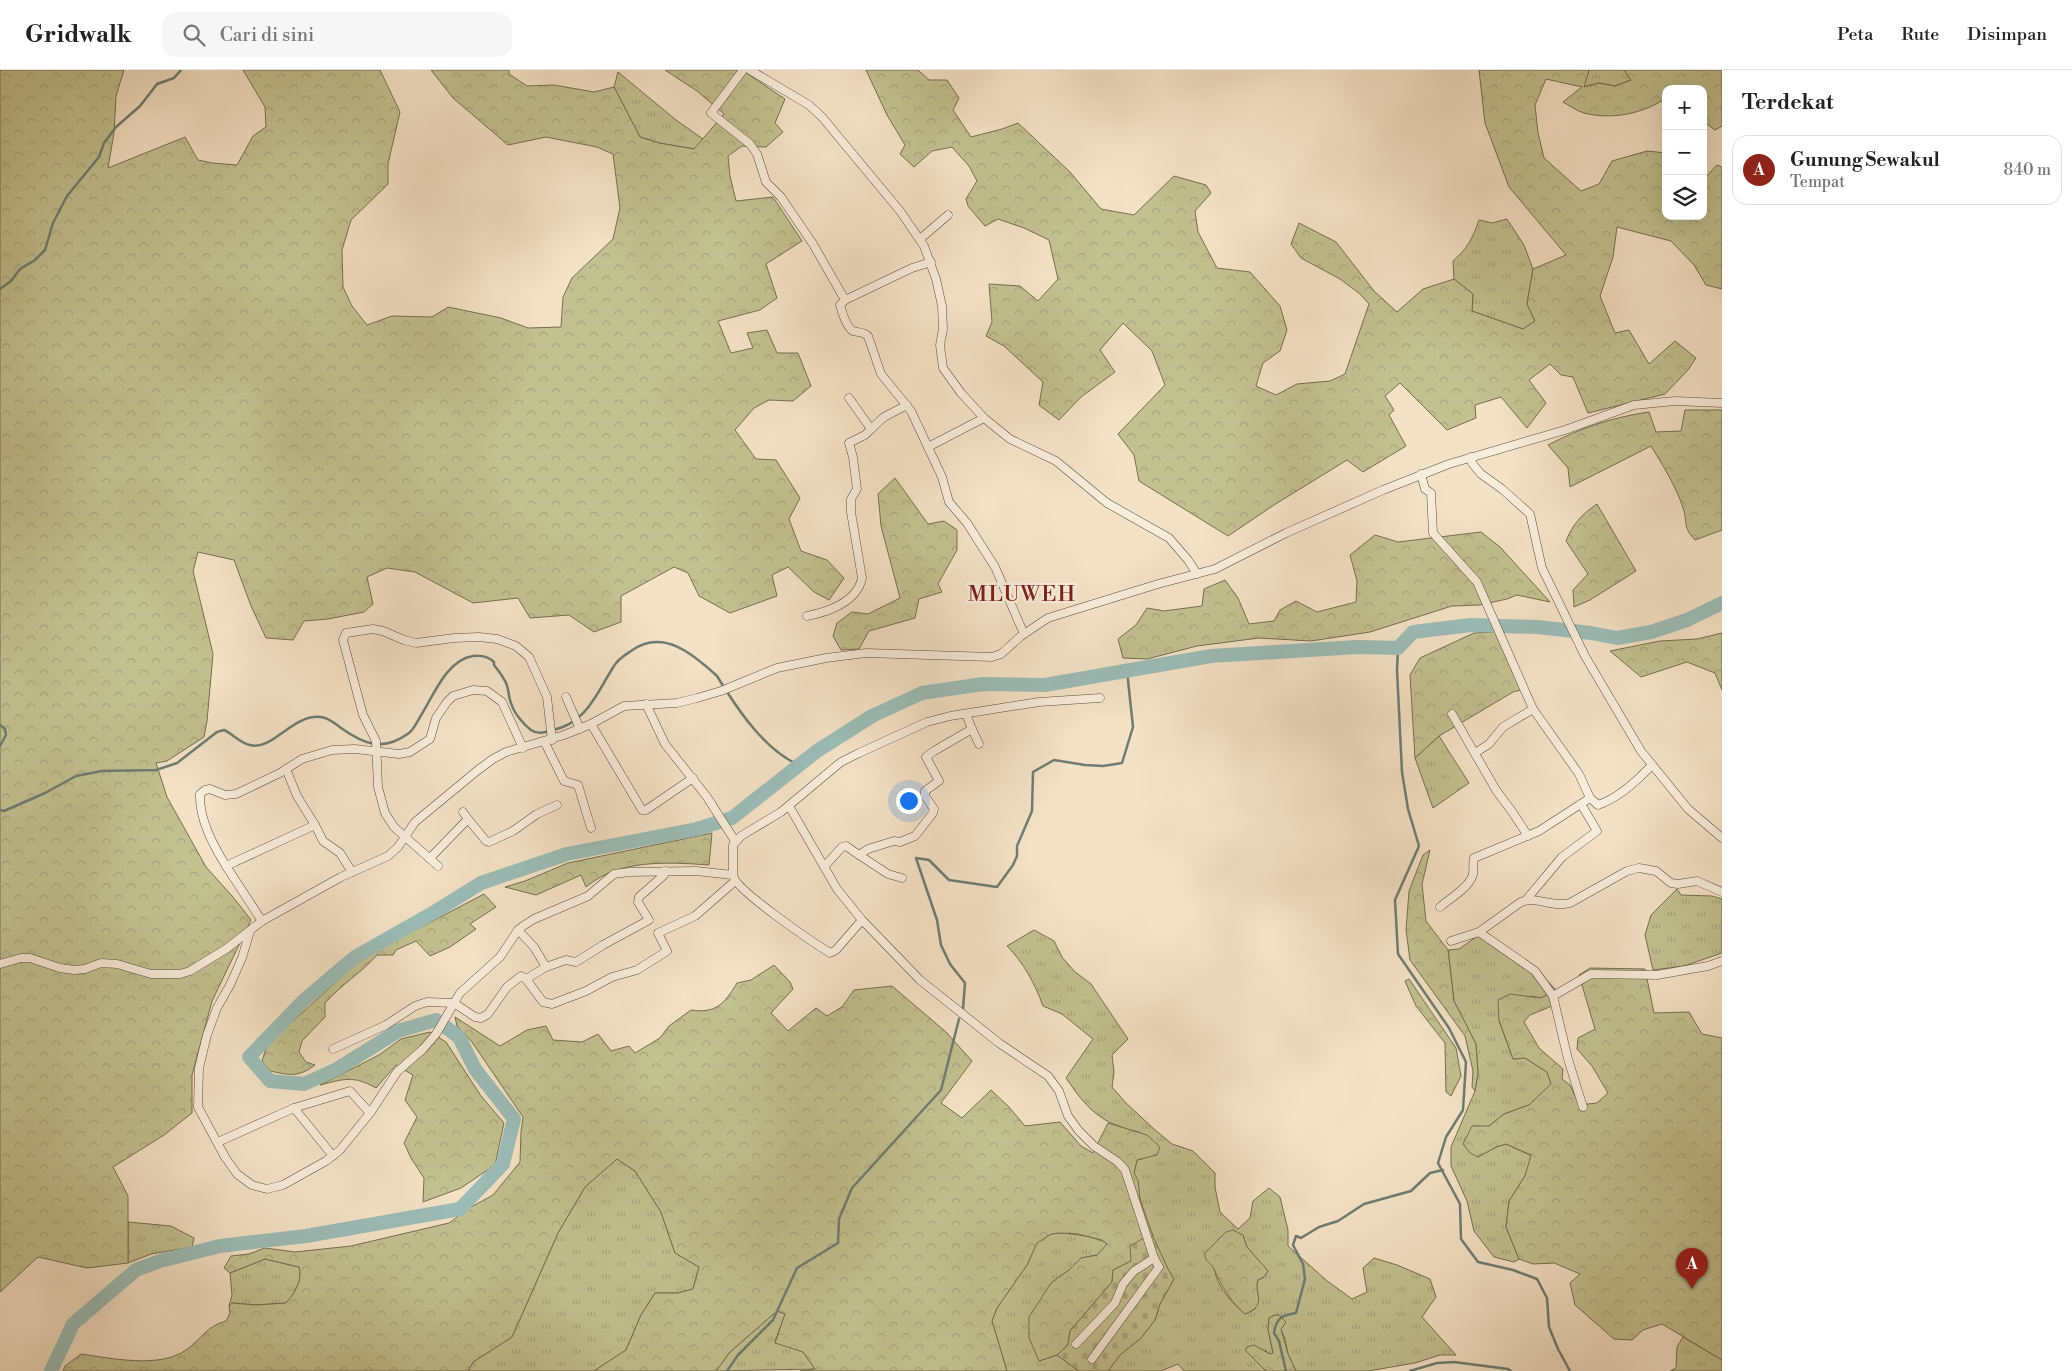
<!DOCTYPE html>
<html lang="id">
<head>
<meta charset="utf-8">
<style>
	:root { --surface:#fff; --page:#f6f6f6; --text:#222; --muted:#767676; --line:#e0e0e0; --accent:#8f2418 }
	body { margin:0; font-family:"Libre Bodoni",serif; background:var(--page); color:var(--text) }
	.controls { position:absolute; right:15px; top:15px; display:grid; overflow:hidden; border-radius:10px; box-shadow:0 5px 20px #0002 }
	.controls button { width:45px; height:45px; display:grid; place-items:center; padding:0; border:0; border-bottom:1px solid var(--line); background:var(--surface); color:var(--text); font:25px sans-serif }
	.you { position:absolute; left:908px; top:730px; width:18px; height:18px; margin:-12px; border:4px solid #fff; border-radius:50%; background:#1a73e8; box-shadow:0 0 0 8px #1a73e833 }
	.badge { display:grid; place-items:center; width:32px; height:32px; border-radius:50%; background:var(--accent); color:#fff; font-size:16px; font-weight:700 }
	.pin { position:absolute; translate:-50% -41px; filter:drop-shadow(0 1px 2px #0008) }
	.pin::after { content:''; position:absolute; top:26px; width:18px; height:15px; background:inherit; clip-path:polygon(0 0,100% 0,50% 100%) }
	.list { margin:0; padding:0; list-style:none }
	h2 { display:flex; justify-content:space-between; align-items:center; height:65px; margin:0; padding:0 20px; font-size:21px }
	h2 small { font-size:16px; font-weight:400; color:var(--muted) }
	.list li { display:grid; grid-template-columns:32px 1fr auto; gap:15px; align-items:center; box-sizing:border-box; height:70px; margin:0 10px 10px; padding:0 10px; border:1px solid var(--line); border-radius:15px }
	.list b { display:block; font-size:19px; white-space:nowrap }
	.list p { margin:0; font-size:16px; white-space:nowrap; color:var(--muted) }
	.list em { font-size:16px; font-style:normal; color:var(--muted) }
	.icon { flex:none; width:28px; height:28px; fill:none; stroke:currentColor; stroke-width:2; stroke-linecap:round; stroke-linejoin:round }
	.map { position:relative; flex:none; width:1722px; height:1301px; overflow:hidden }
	header { display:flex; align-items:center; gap:30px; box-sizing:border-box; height:70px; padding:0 25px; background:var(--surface); border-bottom:1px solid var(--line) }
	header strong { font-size:24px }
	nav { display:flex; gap:28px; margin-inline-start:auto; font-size:18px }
	.search { width:350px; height:45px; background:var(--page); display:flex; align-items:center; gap:12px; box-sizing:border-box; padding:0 18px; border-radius:15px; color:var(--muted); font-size:19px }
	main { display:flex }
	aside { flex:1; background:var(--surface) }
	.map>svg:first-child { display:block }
</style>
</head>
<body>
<header>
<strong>Gridwalk</strong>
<div class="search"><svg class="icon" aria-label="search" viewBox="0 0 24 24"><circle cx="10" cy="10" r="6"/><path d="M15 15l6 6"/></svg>Cari di sini</div>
<nav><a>Peta</a><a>Rute</a><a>Disimpan</a></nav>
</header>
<main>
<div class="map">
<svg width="1722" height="1301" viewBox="0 0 1722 1301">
	<defs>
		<pattern id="grass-tufts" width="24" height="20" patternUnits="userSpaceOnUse" patternTransform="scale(1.25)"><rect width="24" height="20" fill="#c2c190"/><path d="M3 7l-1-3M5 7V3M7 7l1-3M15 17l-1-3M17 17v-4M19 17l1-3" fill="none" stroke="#a7a57b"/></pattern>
		<pattern id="forest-crowns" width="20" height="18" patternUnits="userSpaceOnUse" patternTransform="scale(1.25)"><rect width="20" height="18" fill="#c2c190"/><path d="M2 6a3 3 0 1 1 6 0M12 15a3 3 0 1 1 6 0" fill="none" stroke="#a7a57b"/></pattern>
		<pattern id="cemetery-stones" width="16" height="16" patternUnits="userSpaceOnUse" patternTransform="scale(1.25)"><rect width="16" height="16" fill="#c2c190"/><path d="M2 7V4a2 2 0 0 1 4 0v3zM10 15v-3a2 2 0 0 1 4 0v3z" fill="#a7a57b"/></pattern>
	</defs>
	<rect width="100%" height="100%" fill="#f4e2c6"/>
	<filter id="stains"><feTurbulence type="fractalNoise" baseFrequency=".004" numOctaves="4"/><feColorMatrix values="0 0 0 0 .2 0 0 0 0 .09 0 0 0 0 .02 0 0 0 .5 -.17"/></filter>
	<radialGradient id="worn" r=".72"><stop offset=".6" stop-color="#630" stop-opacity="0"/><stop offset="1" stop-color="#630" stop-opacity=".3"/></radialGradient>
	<g fill="url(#grass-tufts)" stroke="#756f4f" fill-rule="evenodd">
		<path d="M1589,0H1624L1631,10L1615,16L1599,13L1583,17Z"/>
		<path d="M618,2L676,50L703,69L695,79L659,73L640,67L614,17Z"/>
		<path d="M1507,149L1524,175L1533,199L1527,234L1535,251L1523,259L1472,241L1473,224L1454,209L1453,191C1467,179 1473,168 1479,150L1492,153Z"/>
		<path d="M1439,666L1469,713L1433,738L1415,688Z"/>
		<path d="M1677,819L1681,825L1712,826L1722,829V883L1684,896L1653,900L1645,865L1651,845Z"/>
		<path d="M1034,860L1054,871L1062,887L1074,901L1091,914L1128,969L1112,985L1114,1002L1112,1017L1126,1033L1154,1059L1172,1074L1193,1081L1215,1103V1117L1220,1142L1238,1159L1250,1148L1253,1131L1269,1118L1280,1127L1288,1160V1176L1326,1210L1352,1229L1367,1222L1363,1198L1374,1188L1397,1195L1430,1209L1436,1227L1422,1247L1456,1285H1440L1415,1293L1368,1301H1296L1288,1284L1285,1269L1275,1245L1269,1248L1268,1259L1273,1283L1270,1284L1264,1280H1245L1266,1301H1184L1178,1294L1161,1301H1108L1120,1285L1141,1268L1155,1250L1160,1234L1174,1209C1159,1186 1147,1156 1140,1129C1138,1120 1139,1112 1134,1103L1137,1090L1142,1089L1139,1062C1101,1054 1087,1039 1066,1008L1093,969L1062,944L1043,936C1035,914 1024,893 1007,876ZM1243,1165L1247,1177L1268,1201L1264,1207L1258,1210C1254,1220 1262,1225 1255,1239L1245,1244C1231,1232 1217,1217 1214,1198Z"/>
		<path d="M1483,862C1509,880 1535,896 1556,920L1541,928L1531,926L1499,951L1513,989L1525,988L1547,1002L1552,1014L1529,1035L1504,1044L1489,1056L1478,1087L1496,1077L1506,1074L1532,1086L1525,1106L1509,1131L1506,1157L1519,1189L1514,1192L1494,1187L1474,1161L1467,1131L1451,1096V1077L1475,1021L1478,1003L1476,974L1454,931L1448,880L1459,879Z"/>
		<path d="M617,1089L635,1101L661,1142L675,1183L699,1197L693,1219L678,1223H655L641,1245L626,1280L594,1301H468L473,1292L512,1267L558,1163L585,1117Z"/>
		<path d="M128,1152L171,1156L194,1168L192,1177L151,1184L128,1193Z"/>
		<path d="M1059,1163C1075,1164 1094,1166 1108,1174L1097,1185L1081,1188L1069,1200L1051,1213L1039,1291L1057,1285L1079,1301H1007L992,1251L997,1238L1027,1195L1037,1172L1051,1164Z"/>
		<path d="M265,1189L299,1197C303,1209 295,1223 287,1233L255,1235L233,1233L229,1236L232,1225L230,1203Z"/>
		<path d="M777,1241L785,1244L775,1272L803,1282L815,1299L716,1301L730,1282Z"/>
		<path d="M1683,1267L1722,1290V1301H1670L1676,1298L1677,1277Z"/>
	</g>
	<g fill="url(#forest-crowns)" stroke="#756f4f">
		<path d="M0,0H124L116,26L114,63L108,98L185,67L198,90L212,93L237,95L253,66L266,57L265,37L243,0H380L400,42L388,94V114L351,150L342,180L343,217L352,236L367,255L392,246L432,247L448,237L501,248L528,258L561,257L563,227L572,208L613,169L620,138L613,84L597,77L546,67L508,75L453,28L431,0H509V4L527,16L554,15L594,22L614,17L640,67L659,73L694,79L724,44L697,21L665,0H742L785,29L775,53L783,62L766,77L742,76L728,86L730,106L736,131L773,127L802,171L766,194L777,228L760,240L718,251L731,283L753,278L747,263L767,260L777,283H798L811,316L793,331L769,330L754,338L735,360L756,389L776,390L800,428L789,449L801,481L827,490L844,508L829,530L814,522L788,497L772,505L777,526L730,543L699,526L688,503L674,497L621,526V552L594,562L569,545L530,548L518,528L473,533L415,502L387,498L367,507L373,534L364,542L328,549L304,551L293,570L266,568L251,536L234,490L198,482L193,501L213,584L207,651L204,667L167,691L156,693L167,727L206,797L233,827L251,850L212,931L192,1005V1043L164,1065L113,1097L128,1126V1193L87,1198L38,1187L0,1222Z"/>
		<path d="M866,0H918L929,10H947L959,28L953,40L971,67L1002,59L1018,53L1070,102L1101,139L1134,145L1174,106L1206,115L1211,123L1195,141L1198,162L1217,198L1250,202L1280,236L1287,260L1280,281L1263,293L1256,316L1276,325L1297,314L1330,311L1345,304L1369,234L1360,224L1340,209L1301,188L1291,174L1299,153L1336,172L1374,221L1397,242L1423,219L1454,209L1473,224L1472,241L1523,259L1535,251L1527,234L1533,199L1566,185L1509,117L1485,53L1479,0H1589L1584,17L1599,13L1615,16L1631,10L1624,0H1722V56L1715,60L1703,51V19H1666V28C1643,44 1611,50 1584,43C1577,41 1570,36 1563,32L1582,17L1546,9L1535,35L1538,63L1544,88L1581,121L1599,114L1612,91L1647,81L1666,83V146H1703V110L1717,95L1722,97V219L1706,215L1694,195L1671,171L1617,157L1613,187L1600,226L1615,263L1629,260L1649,294L1675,271L1696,288L1688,300L1665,324L1588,343L1573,307L1561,305L1550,294L1529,310L1546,333L1527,358L1501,327L1475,335L1476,348L1447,360L1400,313L1385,326L1394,340L1389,345L1406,376L1363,402L1347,390L1274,435L1228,466L1139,411L1134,385L1118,364L1165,315L1152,281L1123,253L1100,280L1115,302L1081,327L1059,350L1039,335L1043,312L1004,276L986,266L992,252L989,214L1020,216L1038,231L1058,209L1049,170L1024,158L998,149L985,156L968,136L966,129L977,111L969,96L952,77L932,81L914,97L900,84L905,75L887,45Z"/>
		<path d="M1685,340H1722V460L1695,470C1682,456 1688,454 1683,438C1677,418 1662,394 1651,376L1570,417L1568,398L1548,375C1580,358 1614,347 1649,342L1656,362L1681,361Z"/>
		<path d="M895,408L928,454L944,451L957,460V480L938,514L942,522L919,529L915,548L869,561L859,579L841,580L833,566L837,553L852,542L868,544L900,528L881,456L878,424Z"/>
		<path d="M1597,434L1636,501L1590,530L1574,537L1573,520L1588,504L1566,471C1573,454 1581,445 1597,434Z"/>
		<path d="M1481,462L1500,477L1550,532L1517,525L1507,529L1480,535L1452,536L1370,562L1311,571L1259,568L1197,576L1147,589L1123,588L1118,569L1136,555L1147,538L1164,541L1202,536L1204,519L1225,510L1238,528L1249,554L1274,551L1280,540L1296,531L1317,542L1356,532L1357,511L1350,485L1375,465L1398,472Z"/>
		<path d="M1495,562L1521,620L1513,622L1439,666L1415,688L1410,605L1420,588L1474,563Z"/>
		<path d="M1722,563V620L1715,603L1687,592L1641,607L1610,581L1660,571L1697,569Z"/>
		<path d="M712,763L709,795C668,792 619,789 586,817L581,805L536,825L505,817L525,811L568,793Z"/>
		<path d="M1430,780L1422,814L1426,851L1448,880L1454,931L1476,974L1478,1003L1475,1021L1472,1017L1473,1001L1465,966L1410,890L1406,860L1409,821L1423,785Z"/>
		<path d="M484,824L496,837L470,854L476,859L450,877L430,886L416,871L396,880L393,885H377C361,903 342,914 325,933V947L302,971L299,982L306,992L315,995C297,1008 290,1005 270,1001L262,991L267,975L362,888Z"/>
		<path d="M774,895L790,912L793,919L771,943L788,961L816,938L827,946L842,937L854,920L892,916L946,962L972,991L941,1033L962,1048L991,1020L1009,1037L1025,1056L1060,1052L1081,1076L1093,1083L1108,1053L1147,1065L1160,1077L1157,1085L1137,1090L1134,1103L1138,1110L1140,1129L1153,1166L1144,1168L1131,1191L1113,1200L1112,1212L1070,1261L1068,1275L1057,1285L1039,1291L1029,1268V1247L1051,1213L1069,1200L1081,1188L1097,1185L1107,1174L1102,1170L1078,1164L1059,1163L1051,1164L1037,1173L1027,1195L997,1238L992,1251L1007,1301H800L815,1299L803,1282L775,1273L785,1244L777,1241L730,1282L716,1301H594L626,1280L641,1245L655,1223H678L693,1219L699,1197L675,1183L661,1142L635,1101L617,1089L585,1117L558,1163L512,1267L473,1292L468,1301H63L65,1296L81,1284C111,1288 159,1299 186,1280C203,1268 205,1257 226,1251L230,1243L229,1236L232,1233L256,1235L286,1233C295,1223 303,1209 299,1197L265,1189L230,1203L224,1198L231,1186L249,1184L265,1178L295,1182L351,1176L449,1153L471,1137L493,1125L520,1092L521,1062L523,1047L472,972L457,956L455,947L500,976L527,960L546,956L553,970L582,972L598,964L611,981L629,976L635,983L660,968L669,956L691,940C716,944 725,933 737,913L751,910Z"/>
		<path d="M1590,898L1645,899L1654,943L1689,942L1702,964L1722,968V1290L1662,1254L1643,1260L1632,1270L1614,1269L1575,1235L1570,1213L1580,1204L1554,1193L1533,1194L1519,1189L1506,1157L1509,1131L1525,1106L1531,1085L1506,1074L1496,1077L1478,1087L1470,1083L1463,1074L1472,1056H1489L1504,1044L1529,1035L1551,1014L1547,1002L1525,988L1513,989L1499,950L1498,930L1510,924L1541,928L1548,924L1552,936L1530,945L1524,952L1539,978L1563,999L1562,1009L1570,1015L1579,1035L1597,1033L1608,1023L1592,996L1577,979L1578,968L1595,959L1579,905Z"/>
		<path d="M1409,909L1456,978L1461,1006L1451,1026L1446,1022L1445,973L1416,936L1405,911Z"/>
		<path d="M430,962L446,972L481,1026L504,1053L495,1095L461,1118L423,1132L424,1108L411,1088L404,1073L417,1047L405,1030L413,1005L396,995L376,1018C353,1005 344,1009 320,1015L379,985L401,969Z"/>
		<path d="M1233,1160L1243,1165L1247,1177L1268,1201L1264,1207L1258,1210C1253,1224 1269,1234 1245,1244C1230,1231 1222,1217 1214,1199C1211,1192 1204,1192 1205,1183L1226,1162Z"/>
		<path d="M1275,1245H1279L1286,1252L1281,1259L1288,1284L1296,1301H1266L1245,1280L1247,1277L1254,1275L1270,1284L1273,1283L1268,1259L1269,1248Z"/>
	</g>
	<path fill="url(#cemetery-stones)" stroke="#756f4f" d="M1153,1166L1168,1199L1174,1209L1160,1234L1155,1250L1141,1268L1120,1285L1108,1301H1079L1057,1285L1068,1275L1070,1261L1112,1212L1113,1200L1131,1191L1130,1176L1144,1168Z"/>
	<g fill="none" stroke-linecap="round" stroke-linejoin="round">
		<g stroke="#6e7d74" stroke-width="2.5">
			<path d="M0,219L11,211L20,199L35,190L45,180L53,153L67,126L99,87L104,73L116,57L140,36L157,14L174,8L181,0"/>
			<path d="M1398,578L1397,600L1402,702L1408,739L1419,776L1395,830L1398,884L1449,958L1466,992L1463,1040L1446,1067L1438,1093L1460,1134L1461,1169L1478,1192L1513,1200L1537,1209L1547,1228L1549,1257L1558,1279L1570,1301"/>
			<path d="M0,655L5,659L6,665L0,676"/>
			<path d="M0,740L4,741L45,723L76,706L102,701L156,700L177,693L217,662L224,660C233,664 240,673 250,675C273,681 292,644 321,647C329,648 334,653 341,658C365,675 383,682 409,663C414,659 417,652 420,647C433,627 446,590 473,586C481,585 488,586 494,592V595C498,600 502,605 505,611C509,617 508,626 511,633C514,643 523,654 531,660C538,665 546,662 553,660C587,653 597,622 614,596C618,589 625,585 631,581C663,558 693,584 717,606C736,637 764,680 799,695"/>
			<path d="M963,939L965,913L950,894L941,875L937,850L916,788L929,790L949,810L997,817L1013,795L1017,786V776L1032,741L1033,702L1054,690L1085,695L1103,696L1122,693L1133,657L1127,601"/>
			<path d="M727,1301L738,1285L773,1250L797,1198L838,1173L839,1149L852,1118L941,1020L959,949"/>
			<path d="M1286,1301L1279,1271L1274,1263C1276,1248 1282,1245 1296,1243L1305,1209L1303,1194L1293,1175L1296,1166L1301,1168L1319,1157L1338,1151L1364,1134L1411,1121L1430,1103L1443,1100"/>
			<path d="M1410,1301L1437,1293L1454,1292L1508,1299L1511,1301"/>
		</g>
		<path stroke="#9cbdb8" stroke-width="14" d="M51,1301L73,1254L136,1200L160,1191L220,1176L306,1166L460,1139L503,1094L514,1049L475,999L459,967L436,950L398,961L337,999L304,1014L270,1011L249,987L304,930L355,887L436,841L481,813L567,784L697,759L732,748L817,681L872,646L922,623L983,614L1045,615L1211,586L1358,577L1398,578L1413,562L1471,555L1537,557L1591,563L1617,568L1651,562L1687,550L1722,533"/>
		<g stroke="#5b4e3c" stroke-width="9">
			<g id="minor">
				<path d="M743,0L711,43L750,74L757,84L766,112L781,127L813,174L845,230L840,235C842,242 846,257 853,261C859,263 863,261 868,266L881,304L911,341L942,407L949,432L967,453L995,497L1024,564"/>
				<path d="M750,0L809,35L822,47L900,141L924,176L936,209L942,236L943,259L940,275L943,298L961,323L984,348L1010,369L1056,391L1107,433L1169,468L1188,490L1197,504"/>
				<path d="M920,169L948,145"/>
				<path d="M845,230L912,198L931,192"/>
				<path d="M871,359L884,347L907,335"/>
				<path d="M928,377L984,348"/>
				<path d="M1471,387L1472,393L1481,404L1502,419L1530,444L1542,498L1585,586L1641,681L1688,739L1722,768"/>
				<path d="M1421,404L1425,419L1431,423L1433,463L1477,512L1533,639L1579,704L1590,728"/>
				<path d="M807,546C828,542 857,532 862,508L851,442V429L857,419L853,387L849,373L865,365L871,359L849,328"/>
				<path d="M566,627L580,659"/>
				<path d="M646,634L665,674L707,727L735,771"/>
				<path d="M1452,644L1496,720L1513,743L1528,766"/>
				<path d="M591,654L642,740H646L693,708"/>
				<path d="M972,659L979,674"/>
				<path d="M545,673L564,711L578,715L591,758"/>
				<path d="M1475,683L1489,674L1503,657L1533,639"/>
				<path d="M789,736L837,819L862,850L920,910L999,973L1048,1006L1059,1021L1068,1046L1079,1061L1094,1076L1118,1092L1125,1100L1154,1188L1159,1197L1092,1289"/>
				<path d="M468,749L486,771L489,772L513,761L537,744L557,735"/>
				<path d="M315,755L323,771L340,783L352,802"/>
				<path d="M859,785L888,804L902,808"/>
				<path d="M430,788L468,749L463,742"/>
				<path d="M226,796C213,775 199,749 200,724L205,720L210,719L225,725L236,724L280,703L302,689L332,680L355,679L399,684L410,682L430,669L436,648L447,632L453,626L473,620L487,621L502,632L523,678"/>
				<path d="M438,796L394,757L385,743L378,717L376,671L363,645L343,570L346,563L373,559L383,561L404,570L416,573L454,568L479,567L497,569L516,576L529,587L547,627L552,670"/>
				<path d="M824,797L842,777L846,776L859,785L868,779L894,771L900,772L915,766L933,743L934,739L925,726V721L939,711L926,687L934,681L972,659L966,644"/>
				<path d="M734,807C737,821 814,873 830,883L836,880L862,850"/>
				<path d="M1526,830L1562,787L1597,761L1581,734"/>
				<path d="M1440,837C1449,829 1467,819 1472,807C1475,801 1472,794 1474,788L1539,761L1590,728L1598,735C1619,728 1637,711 1652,695"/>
				<path d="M262,851L226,796L315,755L297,726L286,699"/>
				<path d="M518,860L534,877L546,897L526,909"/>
				<path d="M250,861L242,888L230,915L217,938L207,965L199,998L198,1037L225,1087L237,1104L252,1115L267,1119L283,1115L326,1091L340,1080L370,1043L397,1002L423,979L436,964L460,923L500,887L518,860L523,856L534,849L588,826L614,804L629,802L696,801L733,805V775L741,766L781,742L841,692L859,683L927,652L950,646L1039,632L1100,628"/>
				<path d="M1479,862L1521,832C1537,826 1553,838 1570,833L1627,801L1639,798L1656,801L1671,813L1678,814L1697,811L1722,822"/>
				<path d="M1451,871L1479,862L1535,901L1553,926L1568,989L1583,1037"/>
				<path d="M0,894L21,888H30L60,898L74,900L85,899L101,893L117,894L151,904H180L190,901L226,879L262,851L341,807L388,786L398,777L415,752L478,700L493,689L506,682L564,665L591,654L624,636L677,633L697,628L721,621L777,598L826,588L866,583L992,587L1001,584L1021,566L1048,548L1158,514L1215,499L1286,463L1383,420L1449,394L1565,360L1634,335L1675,331L1722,333"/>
				<path d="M546,897L566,890L576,892L603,875L649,850L638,832L639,827L664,805L665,801"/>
				<path d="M1553,926L1591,904L1657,905L1708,896L1722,891"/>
				<path d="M333,979L386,955L415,936L427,932L454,933L475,947L481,948L488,944L507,917L521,906L526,909L543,932L552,934L586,921L612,907L637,900L667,881L658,863L695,846L735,811"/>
				<path d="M294,1038L350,1021L370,1043"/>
				<path d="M218,1072L294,1038L333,1086"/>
				<path d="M1076,1274L1115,1233L1123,1214L1134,1201L1154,1188"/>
			</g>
		</g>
		<use href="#minor" stroke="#f8ecda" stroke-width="8"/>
	</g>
	<g text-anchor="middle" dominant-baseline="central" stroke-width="5" stroke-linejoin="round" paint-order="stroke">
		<g font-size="22" letter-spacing="1" fill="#7a1f14" stroke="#f8ecda">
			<text x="1022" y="524">MLUWEH</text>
		</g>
	</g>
	<rect width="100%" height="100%" filter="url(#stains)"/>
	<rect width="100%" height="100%" fill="url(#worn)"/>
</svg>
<div class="controls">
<button>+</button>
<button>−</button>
<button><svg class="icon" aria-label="layers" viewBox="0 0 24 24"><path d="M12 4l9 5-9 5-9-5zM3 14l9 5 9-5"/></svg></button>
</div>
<div class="you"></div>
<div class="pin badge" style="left:1692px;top:1219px">A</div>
</div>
<aside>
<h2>Terdekat<small></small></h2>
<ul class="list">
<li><span class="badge">A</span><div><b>Gunung Sewakul</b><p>Tempat</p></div><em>840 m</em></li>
</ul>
</aside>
</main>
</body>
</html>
